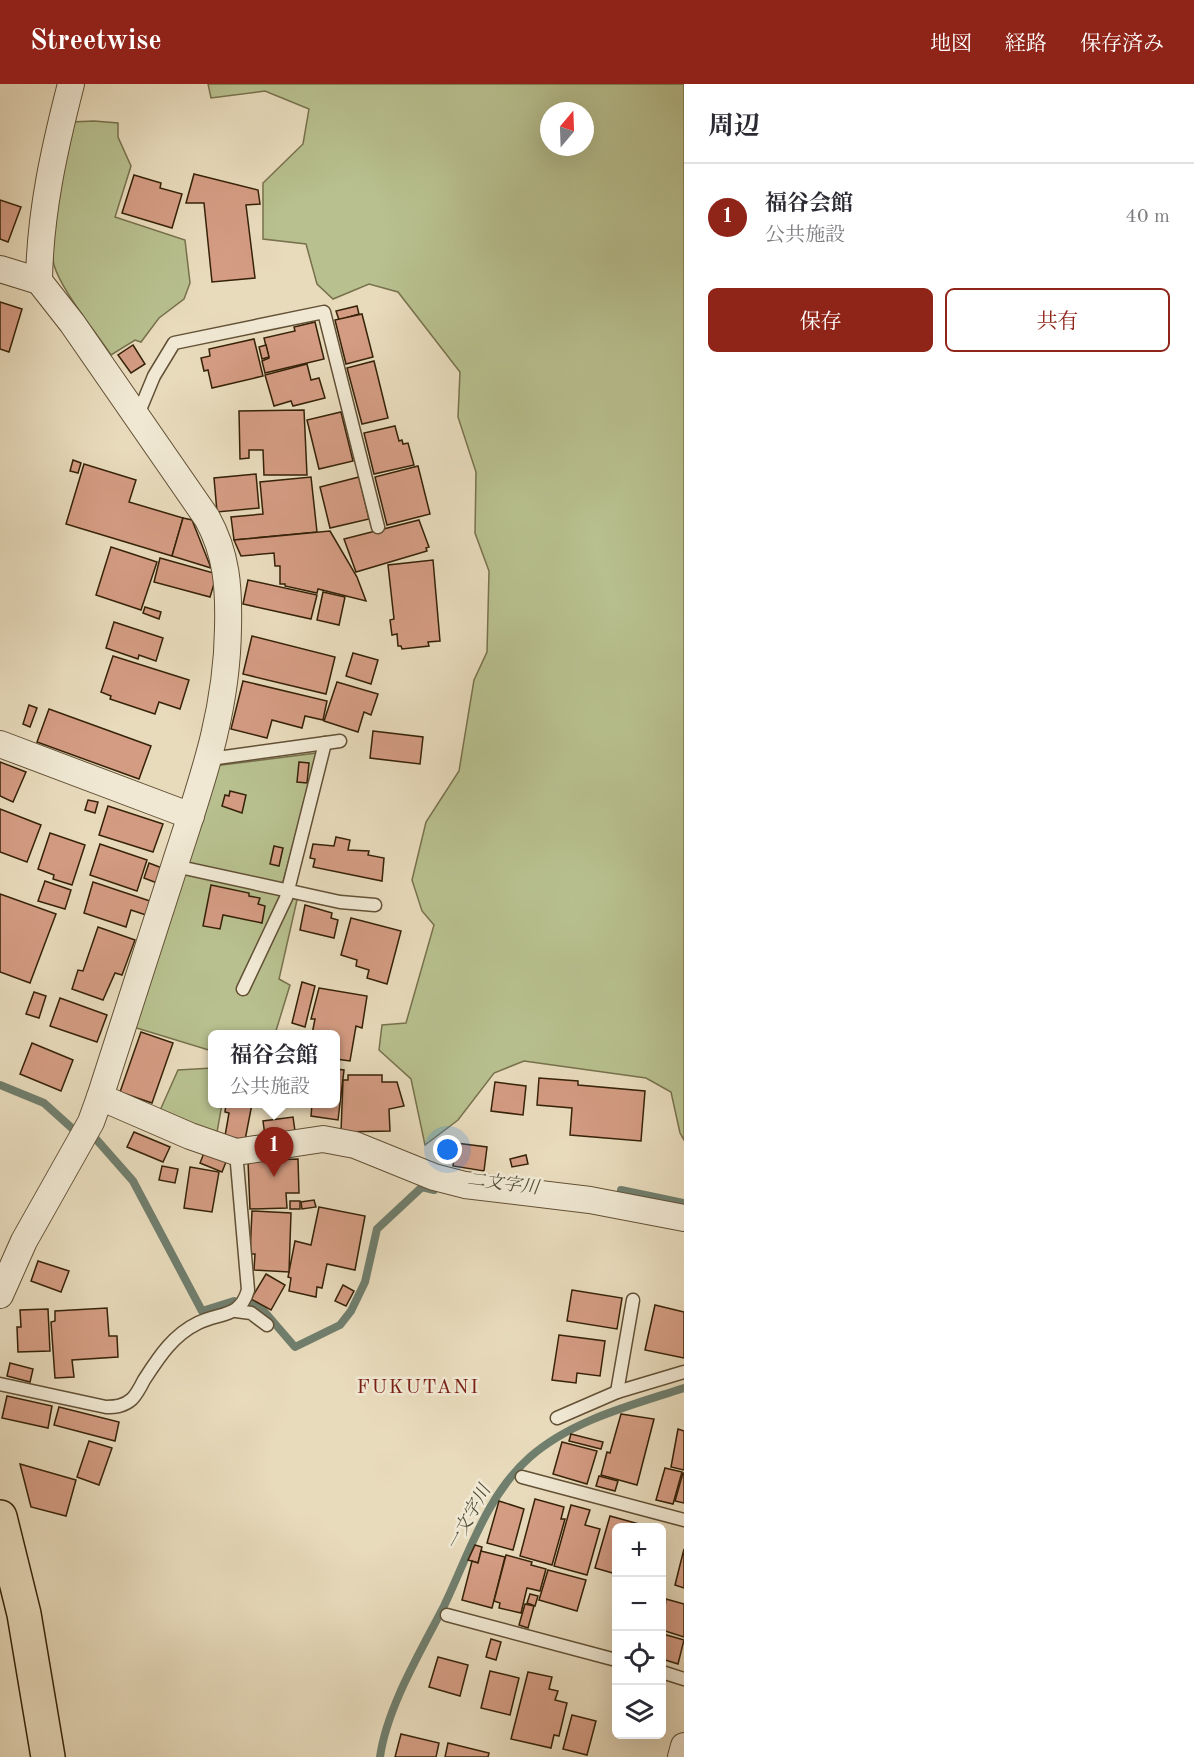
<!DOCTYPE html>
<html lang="ja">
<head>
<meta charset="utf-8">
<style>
	:root { --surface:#fff; --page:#f7f7f7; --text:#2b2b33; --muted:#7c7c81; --line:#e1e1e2; --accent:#8f2418 }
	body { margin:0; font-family:"Old Standard TT","Noto Serif JP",serif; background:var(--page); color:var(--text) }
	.controls { position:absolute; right:18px; bottom:18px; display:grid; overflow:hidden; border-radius:9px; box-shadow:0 6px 24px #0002 }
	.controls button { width:54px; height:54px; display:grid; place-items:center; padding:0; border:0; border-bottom:2px solid var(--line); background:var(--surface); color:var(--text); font:30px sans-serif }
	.compass { position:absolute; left:540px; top:18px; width:54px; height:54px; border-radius:50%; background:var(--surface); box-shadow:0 6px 24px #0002; rotate:19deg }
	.you { position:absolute; left:448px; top:1066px; width:21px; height:21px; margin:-15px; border:4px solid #fff; border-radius:50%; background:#1a73e8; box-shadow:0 0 0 9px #1a73e833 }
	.badge { display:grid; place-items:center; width:39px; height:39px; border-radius:50%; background:var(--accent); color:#fff; font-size:20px; font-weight:700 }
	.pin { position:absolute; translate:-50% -50px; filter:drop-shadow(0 2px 3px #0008) }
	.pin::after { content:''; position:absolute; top:32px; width:21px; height:18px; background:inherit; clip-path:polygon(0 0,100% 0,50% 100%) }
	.popup { position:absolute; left:208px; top:946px; width:132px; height:78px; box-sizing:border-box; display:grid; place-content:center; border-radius:9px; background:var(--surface); filter:drop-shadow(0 2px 4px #0005); font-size:20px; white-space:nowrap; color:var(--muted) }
	.popup b { font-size:22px; color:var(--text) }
	.popup::after { content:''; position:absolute; left:50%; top:100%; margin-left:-12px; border:12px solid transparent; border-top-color:var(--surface) }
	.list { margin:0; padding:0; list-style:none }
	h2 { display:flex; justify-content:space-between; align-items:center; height:78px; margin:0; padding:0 24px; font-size:26px }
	h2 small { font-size:20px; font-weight:400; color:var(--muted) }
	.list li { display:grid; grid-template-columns:39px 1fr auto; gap:18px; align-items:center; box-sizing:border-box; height:108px; padding:0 24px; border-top:2px solid var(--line) }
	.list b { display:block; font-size:22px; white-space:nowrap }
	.list p { margin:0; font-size:20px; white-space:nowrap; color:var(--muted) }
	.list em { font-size:20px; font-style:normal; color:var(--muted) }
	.actions { display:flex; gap:12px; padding:18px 24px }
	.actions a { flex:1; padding:14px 0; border:2px solid var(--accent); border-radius:9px; text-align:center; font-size:21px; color:var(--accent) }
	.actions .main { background:var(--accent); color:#fff }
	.icon { flex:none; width:33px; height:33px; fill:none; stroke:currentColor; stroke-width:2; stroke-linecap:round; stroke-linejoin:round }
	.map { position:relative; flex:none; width:684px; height:1673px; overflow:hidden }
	header { display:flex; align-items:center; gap:36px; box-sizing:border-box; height:84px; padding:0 30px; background:var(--accent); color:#fff }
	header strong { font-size:28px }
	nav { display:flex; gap:33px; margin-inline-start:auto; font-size:21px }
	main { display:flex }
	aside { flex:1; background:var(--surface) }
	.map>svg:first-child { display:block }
</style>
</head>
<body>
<header>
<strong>Streetwise</strong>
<nav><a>地図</a><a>経路</a><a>保存済み</a></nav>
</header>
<main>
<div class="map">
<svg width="684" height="1673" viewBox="0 0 684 1673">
	<rect width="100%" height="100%" fill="#e8dbbc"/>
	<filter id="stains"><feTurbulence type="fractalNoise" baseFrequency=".00333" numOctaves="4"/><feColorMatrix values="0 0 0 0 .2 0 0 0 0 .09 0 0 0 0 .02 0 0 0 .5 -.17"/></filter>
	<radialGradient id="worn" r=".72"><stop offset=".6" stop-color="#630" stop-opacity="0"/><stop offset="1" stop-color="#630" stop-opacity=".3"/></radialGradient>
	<g fill="#b8c08f" stroke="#77714c" stroke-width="1.5" fill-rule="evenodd">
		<path d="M208,0H684V1056L680,1049L671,1008L646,994L524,977L494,989L458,1036L425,1061L411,995L379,966L382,941L406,939L434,841L422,827L412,796L426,738L459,687L474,596L487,568L489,487L475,449L476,388L458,333L460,288L398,208L369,200L333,215L317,200L306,160L263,155V99L303,60L309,25L265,7L211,14ZM549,27H585V63H549Z"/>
		<path d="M94,37L118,39V53L131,82L115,133L185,156L190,199L184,215L159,234L141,258L135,256L111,271C96,248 61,206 54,181C44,141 63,79 71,38Z"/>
		<path d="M317,669L280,809L297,816L279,895L290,901L275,950H212V967L130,942L214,682Z"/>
		<path d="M212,984V1020H222L216,1054L158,1031L178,986Z"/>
	</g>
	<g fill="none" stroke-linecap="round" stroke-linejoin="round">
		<g stroke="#707e6d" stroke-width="8">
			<path d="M0,1001L44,1019L74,1046"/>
			<path d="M96,1055L133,1097L202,1227L234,1217"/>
			<path d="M621,1106L684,1119"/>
			<path d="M250,1219L263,1226L295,1263L340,1241L351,1227L365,1198L377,1145L422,1103L434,1106"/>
			<path d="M380,1673C387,1623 421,1567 444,1522C469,1470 486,1412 530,1373C572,1336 632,1321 684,1304"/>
		</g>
	</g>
	<g fill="#d49c83" stroke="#362208" stroke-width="1.5">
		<path d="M194,90L258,106L260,120L246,121L255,194L212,198L204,119H186Z"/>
		<path d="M134,91L161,99L160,104L182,110L172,144L122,129Z"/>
		<path d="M0,116L21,123L8,158L0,155Z"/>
		<path d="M0,218L22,225L9,268L0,265Z"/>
		<path d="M357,222L359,230L339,236L336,227Z"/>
		<path d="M362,230L373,273L346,280L335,236Z"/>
		<path d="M315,238L324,275L265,289L262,277L269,274L264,254L295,247L294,243Z"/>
		<path d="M254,255L263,292L212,304L208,286L204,287L201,274L210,272L209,265Z"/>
		<path d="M133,261L145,280L131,289L118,271Z"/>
		<path d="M266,261L269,273L262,275L259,263Z"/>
		<path d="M374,277L388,334L362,340L347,284Z"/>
		<path d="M307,280L311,296L319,294L325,314L293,322L291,317L274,322L265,291Z"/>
		<path d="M304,326L307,391H264L263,366H249V374L240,375L239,327Z"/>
		<path d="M341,328L353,377L319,385L307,336Z"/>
		<path d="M395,342L399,357L402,356L403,360L408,359L414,381L374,390L364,349Z"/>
		<path d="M73,376L81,379L78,389L70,387Z"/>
		<path d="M84,380L136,396L129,418L183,434L172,472L66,440Z"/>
		<path d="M418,382L430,430L387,441L375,393Z"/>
		<path d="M256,390L259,424L217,428L214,394Z"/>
		<path d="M311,393L317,448L234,456L231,433L263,430L260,398Z"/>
		<path d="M359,393L369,435L330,444L320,403Z"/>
		<path d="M183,434L192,436L211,484L172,472Z"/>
		<path d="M419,436L429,463L426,464L427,467L356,488L344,455Z"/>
		<path d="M330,447L357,493L366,517L318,505L317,509L285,502V500H280V482H275L274,469L241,472L234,456Z"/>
		<path d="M111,463L157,478L141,526L96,511Z"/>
		<path d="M160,474L217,490L210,513L154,498Z"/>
		<path d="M433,476L440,557L428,558L429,562L402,565L401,562H398L397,550L392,551L390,536L394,535L388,481Z"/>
		<path d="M248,496L317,511L311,535L243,520Z"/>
		<path d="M323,508L345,513L339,541L317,536Z"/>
		<path d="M145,523L161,528L159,535L143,529Z"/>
		<path d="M114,538L163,554L156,577L139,571L138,575L106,564Z"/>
		<path d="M252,552L335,573L326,610L243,590Z"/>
		<path d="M353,569L378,576L371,600L346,592Z"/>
		<path d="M113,572L189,596L180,625L159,618L155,630L110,615L111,612L101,608Z"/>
		<path d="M243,597L327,617L323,636L305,632L302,644L272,636L267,654L231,645Z"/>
		<path d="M337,598L378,610L371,631L364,628L358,648L324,637Z"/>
		<path d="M29,621L37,624L30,643L23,640Z"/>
		<path d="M49,625L151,662L139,695L37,658Z"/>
		<path d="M373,647L423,653L420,680L370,674Z"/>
		<path d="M0,678L26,688L13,718L0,712Z"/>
		<path d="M299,678L309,679L307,699L297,698Z"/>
		<path d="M230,707L246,711L242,729L222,722L225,711L229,712Z"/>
		<path d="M88,716L98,718L95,729L85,726Z"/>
		<path d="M108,722L163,740L153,768L99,751Z"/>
		<path d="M0,725L41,741L27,778L0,768Z"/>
		<path d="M50,749L85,761L72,801L53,795L54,791L38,785Z"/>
		<path d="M336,753L350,756L348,766L369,767L368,771L384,774L382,797L313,783L315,775L310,774L313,760L334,762Z"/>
		<path d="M100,760L147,776L137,807L90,791Z"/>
		<path d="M274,762L283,764L279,782L270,780Z"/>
		<path d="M149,779L162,784L157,799L144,794Z"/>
		<path d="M45,797L71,806L65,825L38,817Z"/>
		<path d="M93,798L153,818L149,832L131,826L126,843L84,829Z"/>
		<path d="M211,801L249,809V812L260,814L258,820L265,822L262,839L223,831L220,845L203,842Z"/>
		<path d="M0,810L56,830L30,899L0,888Z"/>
		<path d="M305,821L332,829L331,834L338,836L334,854L300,846Z"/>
		<path d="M351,834L401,847L387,900L367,894L369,886L356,882L357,876L341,871Z"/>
		<path d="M98,843L135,856L122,891L115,889L103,916L72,905L78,886L83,887Z"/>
		<path d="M302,898L315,902L305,943L292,939Z"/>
		<path d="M319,904L367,912L362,944L356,942L350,977L336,975V950H312L315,935H311Z"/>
		<path d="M34,908L46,912L39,934L26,930Z"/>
		<path d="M60,914L107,931L97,958L50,942Z"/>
		<path d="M141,948L173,959L152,1019L120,1008Z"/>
		<path d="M32,959L73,976L61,1007L20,990Z"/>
		<path d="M336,985L344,986L338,1036L311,1032L312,1020H336Z"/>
		<path d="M348,991H382V998H397L404,1022L389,1025L390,1047L341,1048L343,996H348Z"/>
		<path d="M539,994L578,997V1001L645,1007L641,1057L570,1051L572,1024L537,1021Z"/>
		<path d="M495,998L526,1002L523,1031L491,1027Z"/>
		<path d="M226,1020H252L245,1056L225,1052L229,1029L225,1028Z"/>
		<path d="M293,1033L295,1047L265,1052L263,1037Z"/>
		<path d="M134,1048L170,1063L163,1078L127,1063Z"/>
		<path d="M456,1059L487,1063L484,1087L453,1082Z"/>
		<path d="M204,1069L226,1078L222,1088L200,1079Z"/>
		<path d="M526,1071L528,1080L512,1083L510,1075Z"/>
		<path d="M298,1075L299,1109H286L287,1124L250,1125L248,1077Z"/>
		<path d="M162,1082L178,1085L175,1099L159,1096Z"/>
		<path d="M190,1083L219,1088L212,1128L184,1124Z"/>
		<path d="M314,1116L316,1123L302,1125L301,1118Z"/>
		<rect x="290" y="1117" width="10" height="8"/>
		<path d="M319,1123L365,1132L355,1186L327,1180L322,1204L317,1203L316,1213L289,1207L291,1194L288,1193L295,1157L311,1161Z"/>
		<path d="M252,1127L291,1129L289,1188L254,1186L255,1170H250Z"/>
		<path d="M38,1177L69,1187L61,1208L31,1197Z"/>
		<path d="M266,1190L285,1201L271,1226L251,1215Z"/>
		<path d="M343,1201L354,1207L346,1222L335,1217Z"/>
		<path d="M572,1206L622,1214L617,1245L567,1237Z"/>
		<path d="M655,1221L684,1228V1274L645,1266Z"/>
		<path d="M107,1224L109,1252H117L118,1273L72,1276L74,1293L55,1294L51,1238L55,1237V1227Z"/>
		<path d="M48,1225L50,1267L18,1268L17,1243H21L20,1226Z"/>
		<path d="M559,1251L605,1257L600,1292L577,1289L576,1299L552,1296Z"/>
		<path d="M10,1279L33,1285L30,1298L7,1292Z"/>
		<path d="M7,1312L52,1322L48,1344L2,1334Z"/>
		<path d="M59,1323L119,1338L115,1357L54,1341Z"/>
		<path d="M621,1330L654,1335L637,1401L601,1391L607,1368L610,1369Z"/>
		<path d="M678,1345L684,1347V1386L671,1383Z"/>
		<path d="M571,1350L603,1358L601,1365L569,1357Z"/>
		<path d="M89,1357L112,1364L99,1401L77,1393Z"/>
		<path d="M562,1358L597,1367L587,1400L553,1390Z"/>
		<path d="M20,1380L76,1396L66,1432L31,1423Z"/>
		<path d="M665,1384L682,1388L673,1420L656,1416Z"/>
		<path d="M683,1389H684V1419L675,1417Z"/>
		<path d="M599,1392L618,1397L615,1407L596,1402Z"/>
		<path d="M535,1415L564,1423L561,1435H565L552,1481L520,1472Z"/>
		<path d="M499,1417L524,1425L513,1466L487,1459Z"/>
		<path d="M571,1421L590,1426L585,1441L600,1445L587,1491L554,1482Z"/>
		<path d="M610,1432L650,1443L616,1444V1490L595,1484Z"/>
		<path d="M475,1461L482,1463L478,1479L468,1476Z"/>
		<path d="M684,1465V1504L675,1501Z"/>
		<path d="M481,1467L505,1473L492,1524L462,1516L472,1477L478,1479Z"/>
		<path d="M506,1471L532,1478L531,1481L546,1485L540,1507L527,1504L521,1529L499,1524L500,1519L494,1517Z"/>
		<path d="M548,1486L586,1496L577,1527L539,1516Z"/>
		<path d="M530,1510L538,1512L535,1522L527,1519Z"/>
		<path d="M666,1515L684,1520V1553L662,1546Z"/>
		<path d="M525,1520L534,1522L528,1544L519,1541Z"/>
		<path d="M663,1550L684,1556L678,1580L662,1575Z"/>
		<path d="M491,1555L501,1558L496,1576L486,1573Z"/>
		<path d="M438,1573L468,1581L460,1612L429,1603Z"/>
		<path d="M490,1587L519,1594L510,1631L481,1624Z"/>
		<path d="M528,1588L552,1593L549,1605L558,1607L555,1616L567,1619L559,1652L554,1651L551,1664L511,1655Z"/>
		<path d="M572,1631L596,1637L587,1671L563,1665Z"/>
		<path d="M401,1650L439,1659L436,1673H395Z"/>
		<path d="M448,1659L489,1669L488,1673H445Z"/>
	</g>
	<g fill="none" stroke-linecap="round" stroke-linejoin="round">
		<g stroke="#625035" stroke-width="15">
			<g id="service">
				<path d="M137,333L154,292L174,259L324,228L378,443"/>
				<path d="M210,675L340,657"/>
				<path d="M175,782L340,818L375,821"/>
				<path d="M243,905L286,814L325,659"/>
				<path d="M236,1227L251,1229L267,1241"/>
				<path d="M0,1300L106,1323C116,1323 124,1322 132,1315C137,1310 141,1302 144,1296C159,1273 173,1251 198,1239C221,1228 240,1234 248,1206L236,1068"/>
				<path d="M617,1308L633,1216"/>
				<path d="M557,1334L617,1308L684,1288"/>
				<path d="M522,1393L684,1436"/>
				<path d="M447,1531L616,1576"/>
				<path d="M662,1588L684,1595"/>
			</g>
		</g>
		<g stroke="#625035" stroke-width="28">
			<g id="minor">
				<path d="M0,185L39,197L72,239L207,434C227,470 229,504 228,544C227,636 197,710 170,796C147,869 123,941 100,1013L91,1038L24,1157L0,1211"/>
				<path d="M39,197C40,129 54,66 71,0"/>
				<path d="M0,660L191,732"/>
				<path d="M100,1013L190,1052L236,1068L323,1055L355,1061L434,1093L465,1101L590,1116L684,1134"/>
				<path d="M681,1673L684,1662"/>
			</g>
		</g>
		<g stroke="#362208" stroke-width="36">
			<path id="trunk" d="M0,1433L24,1530L48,1673"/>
		</g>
		<use href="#service" stroke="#f0e8d3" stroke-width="12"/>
		<use href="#minor" stroke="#f0e8d3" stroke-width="26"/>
		<use href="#trunk" stroke="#e8dbbc" stroke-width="33"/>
	</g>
	<g text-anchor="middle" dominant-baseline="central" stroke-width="5" stroke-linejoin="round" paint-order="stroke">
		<g font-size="18" font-style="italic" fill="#53503b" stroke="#f0e8d3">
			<text transform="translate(503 1100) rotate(7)">二文字川</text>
			<text transform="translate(469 1434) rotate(-61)">一文字川</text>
		</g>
		<g font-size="20" letter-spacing="1.5" fill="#7a1f14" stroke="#f0e8d3">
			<text x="418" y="1304">FUKUTANI</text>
		</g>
	</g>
	<rect width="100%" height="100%" filter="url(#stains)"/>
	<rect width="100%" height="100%" fill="url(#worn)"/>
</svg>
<div class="controls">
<button>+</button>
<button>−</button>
<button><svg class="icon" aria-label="locate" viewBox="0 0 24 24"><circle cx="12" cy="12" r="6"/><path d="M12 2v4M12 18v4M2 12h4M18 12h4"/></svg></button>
<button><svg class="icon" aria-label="layers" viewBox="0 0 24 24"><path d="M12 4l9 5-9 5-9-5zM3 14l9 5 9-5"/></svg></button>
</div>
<svg class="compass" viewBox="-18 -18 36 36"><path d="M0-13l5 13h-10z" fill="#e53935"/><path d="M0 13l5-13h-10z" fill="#7c7c81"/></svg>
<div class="you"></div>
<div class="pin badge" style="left:274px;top:1093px">1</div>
<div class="popup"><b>福谷会館</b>公共施設</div>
</div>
<aside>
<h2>周辺<small></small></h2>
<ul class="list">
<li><span class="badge">1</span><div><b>福谷会館</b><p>公共施設</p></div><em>40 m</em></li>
</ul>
<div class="actions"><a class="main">保存</a><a>共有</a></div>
</aside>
</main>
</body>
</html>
